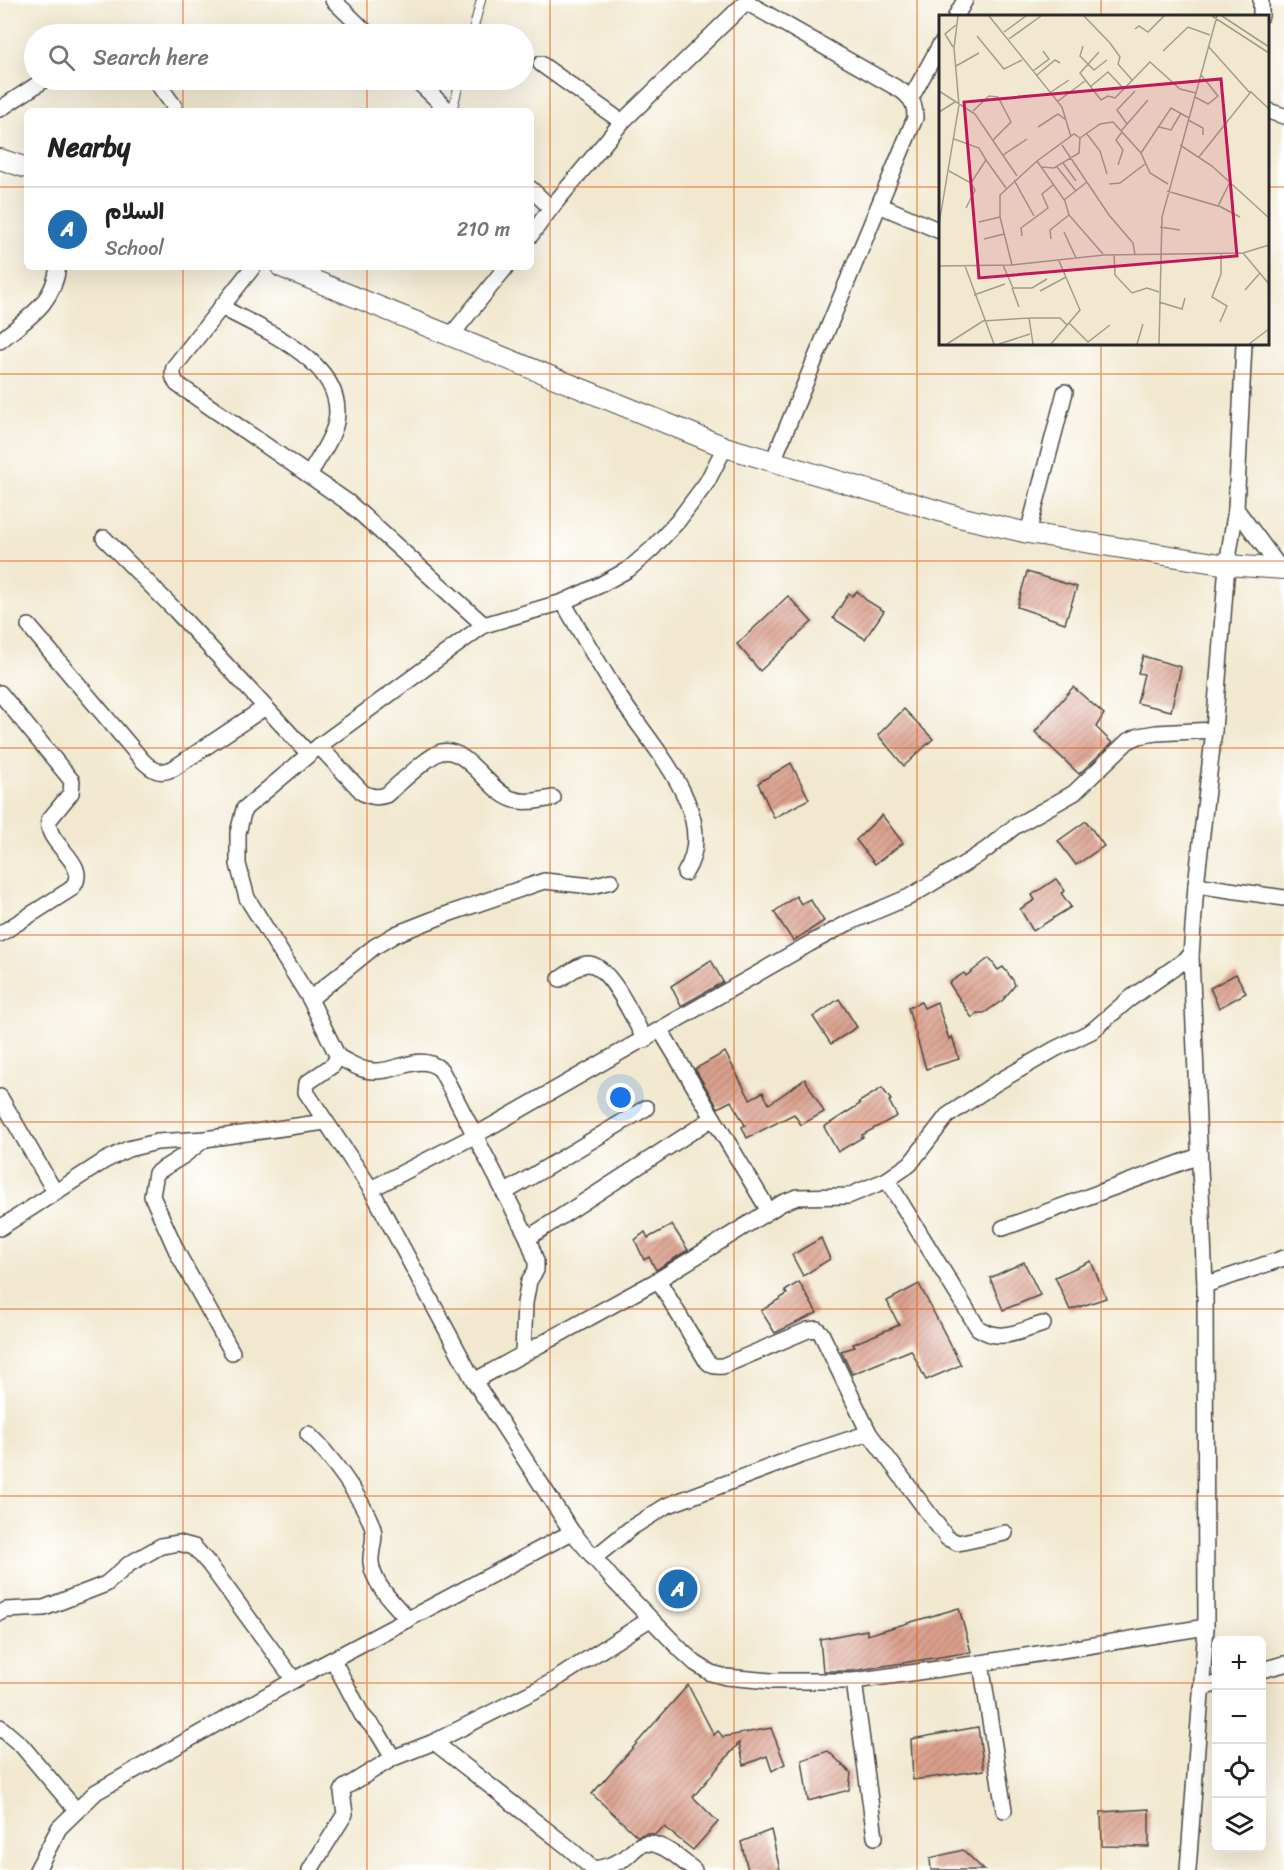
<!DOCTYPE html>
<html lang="en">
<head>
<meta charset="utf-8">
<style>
	:root { --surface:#fff; --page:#f6f6f6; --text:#222; --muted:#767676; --line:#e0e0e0; --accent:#1f6fb2 }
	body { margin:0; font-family:Sriracha,"Playpen Sans Arabic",sans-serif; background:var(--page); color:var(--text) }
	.controls { position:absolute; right:18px; bottom:18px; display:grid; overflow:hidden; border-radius:9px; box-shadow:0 6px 24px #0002 }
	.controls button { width:54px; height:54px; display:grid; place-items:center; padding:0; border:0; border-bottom:2px solid var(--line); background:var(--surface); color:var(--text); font:30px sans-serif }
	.you { position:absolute; left:621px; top:1098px; width:21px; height:21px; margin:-15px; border:4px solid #fff; border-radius:50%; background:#1a73e8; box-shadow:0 0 0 9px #1a73e833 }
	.badge { display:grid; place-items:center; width:39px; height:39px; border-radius:50%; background:var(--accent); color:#fff; font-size:20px; font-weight:700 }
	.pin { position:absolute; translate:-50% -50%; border:3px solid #fff; box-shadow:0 2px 6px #0006 }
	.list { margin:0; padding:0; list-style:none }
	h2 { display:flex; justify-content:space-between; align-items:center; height:78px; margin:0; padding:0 24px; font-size:26px }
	h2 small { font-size:20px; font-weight:400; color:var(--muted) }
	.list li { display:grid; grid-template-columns:39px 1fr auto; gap:18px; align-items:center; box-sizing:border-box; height:84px; padding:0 24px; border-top:2px solid var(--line) }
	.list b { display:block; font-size:22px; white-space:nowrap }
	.list p { margin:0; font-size:20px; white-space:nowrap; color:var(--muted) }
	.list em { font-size:20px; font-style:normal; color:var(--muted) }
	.icon { flex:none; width:33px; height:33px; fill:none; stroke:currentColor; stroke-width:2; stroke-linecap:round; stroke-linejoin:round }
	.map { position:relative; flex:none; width:1284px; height:1870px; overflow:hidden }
	.search { position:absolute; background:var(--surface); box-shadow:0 6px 24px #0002; left:24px; top:24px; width:510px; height:66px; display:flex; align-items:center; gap:15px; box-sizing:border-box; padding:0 21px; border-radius:33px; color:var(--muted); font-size:22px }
	.panel { position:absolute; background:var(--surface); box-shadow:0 6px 24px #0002; left:24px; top:108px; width:510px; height:162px; border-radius:9px }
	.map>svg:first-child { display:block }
</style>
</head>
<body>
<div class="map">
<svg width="1284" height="1870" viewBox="0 0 1284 1870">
	<defs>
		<pattern id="building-hatch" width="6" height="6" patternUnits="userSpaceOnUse" patternTransform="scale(1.5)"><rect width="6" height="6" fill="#dba08e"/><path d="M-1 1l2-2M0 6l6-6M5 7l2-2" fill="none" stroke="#b28374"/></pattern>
	</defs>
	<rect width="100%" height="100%" fill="#fff"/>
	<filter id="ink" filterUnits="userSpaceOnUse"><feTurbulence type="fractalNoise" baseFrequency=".0167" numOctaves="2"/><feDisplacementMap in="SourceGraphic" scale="12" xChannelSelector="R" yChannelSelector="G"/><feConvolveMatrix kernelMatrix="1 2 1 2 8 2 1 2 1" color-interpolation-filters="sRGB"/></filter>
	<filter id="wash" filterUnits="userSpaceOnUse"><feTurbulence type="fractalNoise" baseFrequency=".008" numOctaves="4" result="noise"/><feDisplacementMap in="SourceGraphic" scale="24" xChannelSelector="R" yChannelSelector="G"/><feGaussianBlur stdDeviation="1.35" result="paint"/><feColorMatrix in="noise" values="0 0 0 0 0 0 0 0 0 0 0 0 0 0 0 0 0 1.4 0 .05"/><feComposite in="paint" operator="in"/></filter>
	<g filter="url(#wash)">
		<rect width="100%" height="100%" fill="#f1e8cf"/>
		<g id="blocks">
			<g fill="url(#building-hatch)">
				<path d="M1027,572L1077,587L1065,623L1017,607Z"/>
				<path d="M857,591L866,600L884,611L865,639L833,618L849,593L852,596Z"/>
				<path d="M788,596L812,622L760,671L737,644Z"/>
				<path d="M1143,656L1181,667L1171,711L1137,703L1144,674L1138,673Z"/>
				<path d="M1073,687L1104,714L1096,727L1112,743L1079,774L1035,732Z"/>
				<path d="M904,709L933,739L904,766L878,735Z"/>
				<path d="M791,763L809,799L774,818L758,783Z"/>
				<path d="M882,815L903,843L875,864L856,840Z"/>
				<path d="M1086,821L1104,846L1076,865L1058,841Z"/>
				<path d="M1056,879L1065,891L1061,893L1071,907L1033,931L1020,909L1035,900L1032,895Z"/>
				<path d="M796,896L801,904L810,899L824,921L793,941L774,912Z"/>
				<path d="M989,958L998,970L1003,967L1013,980L1015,985L1003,1000L984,1013H977L972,1018L949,983L964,973L966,976Z"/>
				<path d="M711,960L723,982L681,1006L671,986Z"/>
				<path d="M1236,974L1246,993L1219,1008L1210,988Z"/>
				<path d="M839,999L857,1027L831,1044L813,1017Z"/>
				<path d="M921,1002L924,1008L937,1002L949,1039L952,1036L959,1059L926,1069L908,1008Z"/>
				<path d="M725,1052L750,1099L763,1092L769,1104L805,1079L824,1112L801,1125L794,1114L747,1138L742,1127L745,1125L731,1101L718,1108L695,1069Z"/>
				<path d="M882,1088L891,1100L889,1101L897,1116L862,1135L863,1137L838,1152L824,1127L860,1104L859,1102Z"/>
				<path d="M672,1225L688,1250L656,1270L649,1257L644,1260L635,1240L645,1232L648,1238Z"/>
				<path d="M821,1238L830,1259L803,1276L792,1255Z"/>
				<path d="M1091,1261L1106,1298L1070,1310L1055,1277Z"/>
				<path d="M1024,1262L1040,1295L1003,1310L990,1278Z"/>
				<path d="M799,1282L817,1313L775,1333L761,1311L787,1294L785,1291Z"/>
				<path d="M919,1284L961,1365L926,1380L911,1350L852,1374L841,1351L855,1347L853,1344L899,1325L887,1301Z"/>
				<path d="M959,1608L971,1652L853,1671H823L820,1639L867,1630V1635Z"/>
				<path d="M688,1685L714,1735L718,1731L723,1737L771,1728L785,1764L772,1771L767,1756L744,1765L739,1743L693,1797L718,1822L693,1850L664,1827L655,1834L648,1833L637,1836L592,1794Z"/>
				<path d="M978,1727L984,1770L913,1780L911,1739Z"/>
				<path d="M828,1751L851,1773L849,1790L808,1801L802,1760Z"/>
				<path d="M1149,1809V1847L1102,1846L1101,1812Z"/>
				<path d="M771,1830L780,1870H748L741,1842Z"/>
				<path d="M963,1850L984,1870H931L930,1858Z"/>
			</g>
		</g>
	</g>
	<g filter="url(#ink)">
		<use href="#blocks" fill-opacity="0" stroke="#494744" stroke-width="1.5"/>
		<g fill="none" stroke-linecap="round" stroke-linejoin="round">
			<g stroke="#494744" stroke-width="10">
				<g id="service">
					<path d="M472,34L481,0"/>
					<path d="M452,111L460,80"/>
				</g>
			</g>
			<g stroke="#494744" stroke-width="18">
				<g id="minor">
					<path d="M333,0L368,34"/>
					<path d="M746,2L902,91C913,100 915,105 915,118L773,461"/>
					<path d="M956,16L965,0"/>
					<path d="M1261,16V0"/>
					<path d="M541,64L622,122"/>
					<path d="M155,80L174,106V111"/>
					<path d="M416,80L449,111"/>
					<path d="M911,98L940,45"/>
					<path d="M0,109L44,80"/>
					<path d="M1268,111L1284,116"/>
					<path d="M531,189L551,208"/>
					<path d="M879,205L940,231"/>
					<path d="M531,235L551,208L622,122L748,0"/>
					<path d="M253,267L174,367C172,374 173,378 177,384L349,503L484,625"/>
					<path d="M221,307C263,330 347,362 336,422C332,440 318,459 309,475"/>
					<path d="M450,337L506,267"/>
					<path d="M0,341C27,318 53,305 58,267"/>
					<path d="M1236,509L1280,568"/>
					<path d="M1028,533L1065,392"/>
					<path d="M104,538L176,611L309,754"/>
					<path d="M563,602C581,633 599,665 619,696C648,743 722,815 685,873"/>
					<path d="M29,626L142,760C153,771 160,775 174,768L264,708"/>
					<path d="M0,693L72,781L71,793L49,820C44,845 94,864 71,889L0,934"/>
					<path d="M319,746L363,793C372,797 377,798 386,795C397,786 429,755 441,752C467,746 488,791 512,799C525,804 540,800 553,798"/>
					<path d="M1196,885L1284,898"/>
					<path d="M560,979C568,974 580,963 589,964C611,966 635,1022 645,1040"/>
					<path d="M310,999L374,947L396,934L442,916L544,881L592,886L611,881"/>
					<path d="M661,1031L769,1211"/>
					<path d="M338,1057L333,1065L307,1083L306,1092L371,1189L474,1381L572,1532L615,1582L682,1651L695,1663L711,1673L726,1677L771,1681H854L981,1663L1206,1627"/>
					<path d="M0,1097L55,1192"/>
					<path d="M205,1139L183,1156L156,1173L152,1196L178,1254L232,1352"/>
					<path d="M887,1180L978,1328C1000,1343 1019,1331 1043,1324"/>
					<path d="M371,1189L474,1136L809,944L848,923L909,897L969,861L987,849L1014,827L1074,793L1128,741L1139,736L1156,733L1214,730"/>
					<path d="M504,1193L646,1108"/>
					<path d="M0,1228L104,1161L128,1149L157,1142L205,1139L325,1122"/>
					<path d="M1003,1228L1199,1156"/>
					<path d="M528,1238L713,1118"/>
					<path d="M658,1280L706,1360C711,1366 715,1367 723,1366L808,1330L817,1329L821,1333L869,1433L947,1538L958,1543L1005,1533"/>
					<path d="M1205,1285L1284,1258"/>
					<path d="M523,1354L525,1303L529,1281L536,1270V1261L528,1238L441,1070C420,1051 397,1073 373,1071C361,1071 349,1062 338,1057L310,999L247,898L238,864V833L244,809L319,746L484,625L563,602L598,586L629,569L652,549L678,521L707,482L725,447"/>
					<path d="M474,1381L658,1280L782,1203L797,1197L848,1196L887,1180L910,1164L947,1116L996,1083L1055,1049L1092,1031L1128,1000L1191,956"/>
					<path d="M308,1434C331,1456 360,1496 372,1525C377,1539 370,1549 371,1562C373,1585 394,1603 408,1620"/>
					<path d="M594,1558L631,1528L666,1506L799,1456L869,1433"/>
					<path d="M0,1613L6,1610L44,1608L106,1584L129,1564L161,1546L179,1543L194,1547L209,1564L294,1680"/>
					<path d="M333,1660L362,1715L378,1733L393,1758"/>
					<path d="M981,1663L1004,1810"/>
					<path d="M1262,1670L1284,1664"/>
					<path d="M854,1681L875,1837"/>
					<path d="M1201,1688L1216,1684"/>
					<path d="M0,1727L22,1746L76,1810"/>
					<path d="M434,1742L550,1683L650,1619"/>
					<path d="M37,1870L59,1828L96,1792L301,1676L572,1532"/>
					<path d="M310,1870L345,1814L342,1792L344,1788L393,1758L434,1742L568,1847L593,1869C604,1868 615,1864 625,1858C634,1851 640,1840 653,1844C668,1847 682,1861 694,1870"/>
					<path d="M1188,1870L1206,1627L1205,1285L1191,956L1196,885L1214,730L1227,565L1236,509L1244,344"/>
				</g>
			</g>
			<g stroke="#494744" stroke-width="22">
				<g id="tertiary">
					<path d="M0,159L27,168"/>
					<path d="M281,267L725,447L959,517L1028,533L1227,565L1284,569"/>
				</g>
			</g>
			<use href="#service" stroke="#fff" stroke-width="8"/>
			<use href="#minor" stroke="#fff" stroke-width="15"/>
			<use href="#tertiary" stroke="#fff" stroke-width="20"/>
		</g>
	</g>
	<path fill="none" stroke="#df570e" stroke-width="1.5" stroke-opacity="0.55" d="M183,0V34M367,0V34M550,0V1870M734,0V1870M917,0V1870M1101,0V16M183,80V111M367,80V111M0,187H27M531,187H940M1268,187H1284M183,267V1870M367,267V1870M1101,344V1870M0,374H1284M0,561H1284M0,748H1284M0,935H1284M0,1122H1284M0,1309H1284M0,1496H1284M0,1683H1216M1262,1683H1284"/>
	<g transform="translate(939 15)">
		<rect width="330" height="330" fill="#f1e8cf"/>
		<path fill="none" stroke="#a29c8d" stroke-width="1.5" d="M50,1L123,92L132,122M145,1L171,28L181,42L179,49L194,66M273,1L330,38M283,1L330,32M196,14L200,11L209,17L225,1M65,17L87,1M38,21L65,54L83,45M70,24L102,1M144,31L141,41L155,55L168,45M14,32L6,19L17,10M224,36L249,12L271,20M160,37L141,58L162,85L169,81L176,83L211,47L241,74L257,78M17,51L40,38M94,56L110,44L104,36M98,60L116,45L121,48M151,72L169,57L185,74M0,76L36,99L78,161M311,76L330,94M112,77L130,65M256,82L269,89L279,81L262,60M119,86L146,66M34,96L50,81L59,82L72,107L54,125M0,97L16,87M249,105L264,113V120M188,109L178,95L196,76M99,112L119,99L127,105M220,112L232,115L242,98M182,116L209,85M148,119L161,136L168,159M141,123L161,109L174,107L202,138L211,158L229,169M15,124L40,133L47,145L32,168M123,130L170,200L194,228L196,240M241,130L273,151L330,203M202,138L232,93L250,103M64,140L88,124M260,142L311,78L269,31M47,145L67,173M98,146L126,186L130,200L164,239M124,148L137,166M179,150L184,135L177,125L183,117M102,152L115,153L140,138L141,123M118,152L137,176M10,156L32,168L36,175L27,193M75,165L95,201M170,169L181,168L206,149M228,176L279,191L291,167M125,185L148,167M280,191L301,202M40,207L61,202M0,209L20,90L15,33L19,1M221,212L241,215M125,217L137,243M83,221L82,213L109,193L103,179L114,170M45,224L65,219M112,224L111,215L130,200M304,238L330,230M175,239L176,260L193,278L208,273L220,277M64,250L74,273H93L108,264M73,250L61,202V180L98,146L135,119L141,123M0,251L73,250L165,240L304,238L330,269M26,251L55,329M73,273L80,292M306,275L321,258M101,276L127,262M35,280L66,269M220,287L243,294L246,283M90,303H121L128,310M281,307L288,291L273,282L282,259V238M130,308L149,327L171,310M8,329L44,306L90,303L94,329M60,329L91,319M112,329L141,295L120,246M198,329L204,309M220,329L223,202L278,1M310,329L330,314"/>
		<path fill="#c2185b" fill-opacity="0.15" stroke="#c2185b" stroke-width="3" d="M282,64L298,241L40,263L25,87Z"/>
		<rect width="330" height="330" fill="none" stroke="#2b2b2b" stroke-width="3"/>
	</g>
</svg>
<div class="controls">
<button>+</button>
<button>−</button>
<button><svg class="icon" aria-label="locate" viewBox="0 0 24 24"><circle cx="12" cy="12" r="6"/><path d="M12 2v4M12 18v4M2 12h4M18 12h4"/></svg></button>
<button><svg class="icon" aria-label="layers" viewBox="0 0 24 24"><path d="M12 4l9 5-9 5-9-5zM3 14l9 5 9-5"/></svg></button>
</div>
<div class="you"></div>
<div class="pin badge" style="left:678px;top:1589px">A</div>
<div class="search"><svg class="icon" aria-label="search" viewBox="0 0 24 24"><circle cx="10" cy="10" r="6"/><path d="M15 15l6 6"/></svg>Search here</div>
<section class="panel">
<h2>Nearby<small></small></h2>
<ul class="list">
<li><span class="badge">A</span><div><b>السلام</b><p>School</p></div><em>210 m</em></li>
</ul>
</section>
</div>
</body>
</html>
